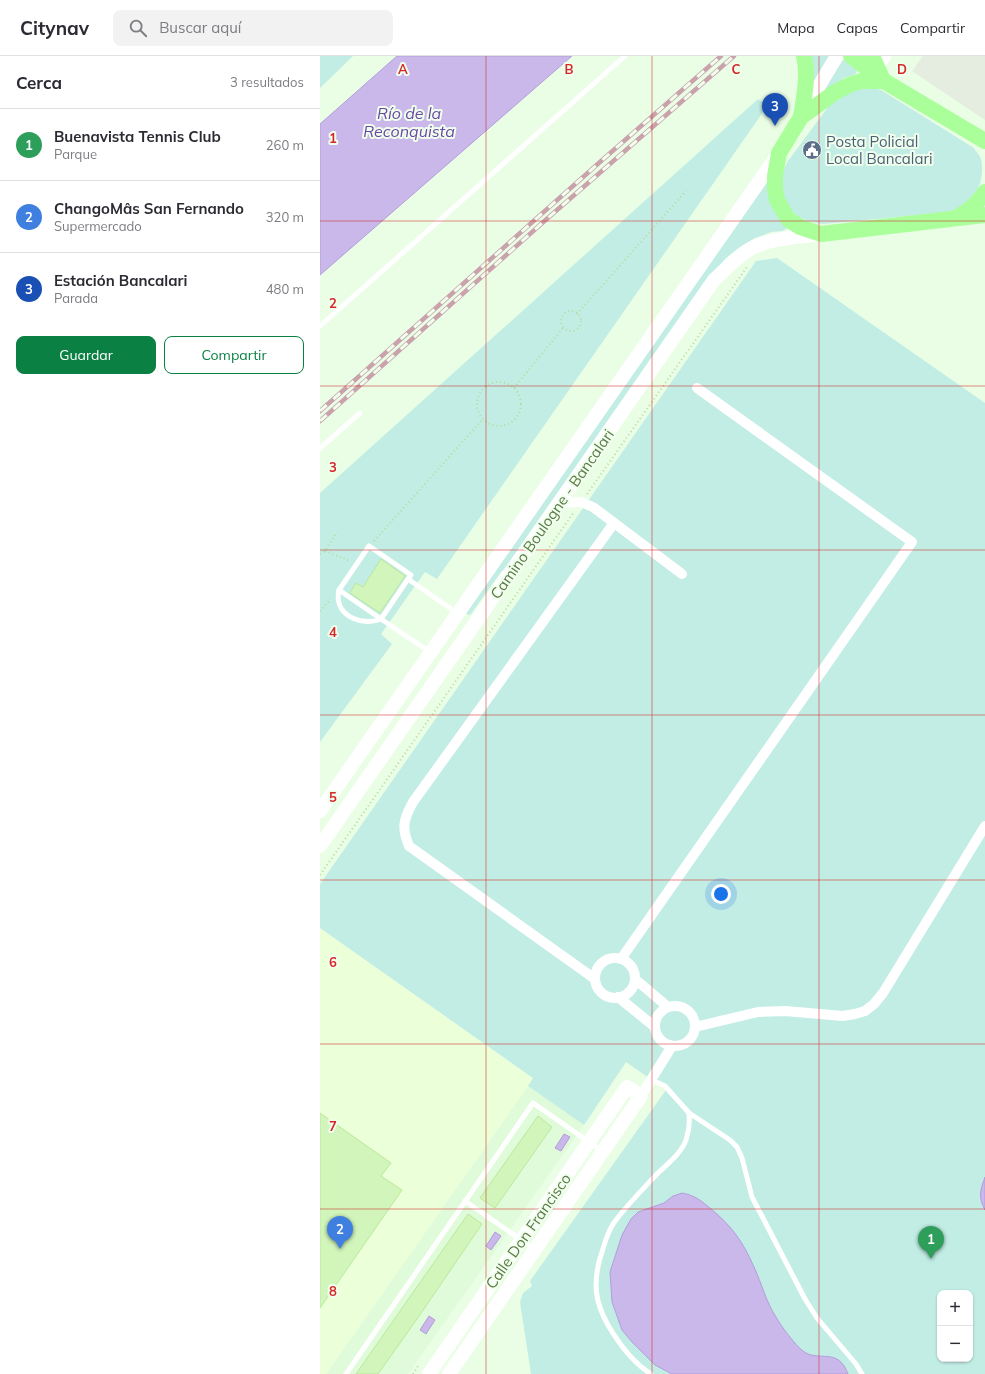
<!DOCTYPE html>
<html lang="es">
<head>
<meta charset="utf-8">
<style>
	:root { --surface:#fff; --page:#f2f2f3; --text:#2b2b33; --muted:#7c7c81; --line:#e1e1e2; --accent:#0b8043 }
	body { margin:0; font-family:Mulish,sans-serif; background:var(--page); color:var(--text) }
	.controls { position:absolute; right:12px; bottom:12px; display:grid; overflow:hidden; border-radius:8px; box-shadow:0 1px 3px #0004 }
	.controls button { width:36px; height:36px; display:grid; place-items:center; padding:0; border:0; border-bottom:1px solid var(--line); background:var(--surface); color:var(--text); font:20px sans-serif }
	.you { position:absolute; left:401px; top:838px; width:14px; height:14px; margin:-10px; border:3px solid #fff; border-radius:50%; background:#1a73e8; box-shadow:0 0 0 6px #1a73e833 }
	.badge { display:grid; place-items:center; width:26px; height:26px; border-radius:50%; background:var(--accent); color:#fff; font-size:13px; font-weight:700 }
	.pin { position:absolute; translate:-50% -33px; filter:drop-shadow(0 1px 2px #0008) }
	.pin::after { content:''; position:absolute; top:21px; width:14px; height:12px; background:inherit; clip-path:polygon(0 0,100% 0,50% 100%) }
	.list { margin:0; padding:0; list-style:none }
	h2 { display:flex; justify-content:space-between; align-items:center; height:52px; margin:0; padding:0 16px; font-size:17px }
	h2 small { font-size:13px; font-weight:400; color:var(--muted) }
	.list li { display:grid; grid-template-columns:26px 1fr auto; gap:12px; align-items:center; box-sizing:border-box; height:72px; padding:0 16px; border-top:1px solid var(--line) }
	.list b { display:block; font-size:15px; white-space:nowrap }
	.list p { margin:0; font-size:13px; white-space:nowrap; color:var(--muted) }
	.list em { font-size:13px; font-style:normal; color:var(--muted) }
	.actions { display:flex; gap:8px; padding:12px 16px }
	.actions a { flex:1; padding:9px 0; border:1px solid var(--accent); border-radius:8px; text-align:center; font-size:14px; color:var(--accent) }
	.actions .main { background:var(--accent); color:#fff }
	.icon { flex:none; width:22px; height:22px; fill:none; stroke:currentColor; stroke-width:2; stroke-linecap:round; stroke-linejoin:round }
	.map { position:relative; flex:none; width:665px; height:1318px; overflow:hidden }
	header { display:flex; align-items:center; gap:24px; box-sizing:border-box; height:56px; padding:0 20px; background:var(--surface); border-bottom:1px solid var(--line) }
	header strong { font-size:19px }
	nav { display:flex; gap:22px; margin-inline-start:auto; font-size:14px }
	.search { width:280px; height:36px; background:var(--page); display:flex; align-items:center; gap:10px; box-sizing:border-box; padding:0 14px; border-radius:8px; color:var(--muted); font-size:15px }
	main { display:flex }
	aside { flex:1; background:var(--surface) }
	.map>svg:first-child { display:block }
</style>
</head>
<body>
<header>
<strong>Citynav</strong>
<div class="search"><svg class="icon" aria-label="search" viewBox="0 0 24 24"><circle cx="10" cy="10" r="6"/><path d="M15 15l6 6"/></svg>Buscar aquí</div>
<nav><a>Mapa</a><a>Capas</a><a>Compartir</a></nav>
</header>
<main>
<aside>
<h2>Cerca<small>3 resultados</small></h2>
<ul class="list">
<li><span class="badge" style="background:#2e9e5b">1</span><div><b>Buenavista Tennis Club</b><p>Parque</p></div><em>260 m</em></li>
<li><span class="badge" style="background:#3f7fe0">2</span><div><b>ChangoMâs San Fernando</b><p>Supermercado</p></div><em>320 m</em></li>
<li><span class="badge" style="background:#1a4fb4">3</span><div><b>Estación Bancalari</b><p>Parada</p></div><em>480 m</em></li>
</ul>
<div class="actions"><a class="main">Guardar</a><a>Compartir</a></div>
</aside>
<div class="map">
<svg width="665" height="1318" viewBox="0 0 665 1318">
	<rect width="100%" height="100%" fill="#e9fee5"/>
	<path fill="#e0fbd9" d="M208,1030L264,1069L88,1318H6Z"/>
	<path fill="#ebffd8" d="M0,872L213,1023L6,1318H0Z"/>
	<path fill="#e4eddf" d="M603,0H665V64L592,15Z"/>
	<g fill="#c2ede5" fill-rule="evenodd">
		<path d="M0,0H33L0,32Z"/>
		<path d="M488,0H511L494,29Z"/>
		<path d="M522,3L537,14V16L534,19L524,22L502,39V38Z"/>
		<path d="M552,31L561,34L654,92C656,96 660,99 661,103C665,121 658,141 643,151C640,153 634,154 631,156L503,168C494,167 486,165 479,161C460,149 458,122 468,105L508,51L524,36Z"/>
		<path d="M438,43L448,49L117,523L105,516L61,578L72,588L0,686V437Z"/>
		<path d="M446,125L468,172L462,175L451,176L435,182L417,193L405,203L371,246L189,509L181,516L153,555L151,558L148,559L146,557Z"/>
		<path d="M457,202L665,347V1121L661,1133L665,1154V1318H211L200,1246L203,1237L212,1230L210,1225L346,1034L306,1006L264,1069L208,1030L213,1022L0,872V828L436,205ZM620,1237H650V1303H620Z"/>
	</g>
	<g fill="#c9b8e9" stroke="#b49ddc">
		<path d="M77,0H252L0,219V68Z"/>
		<path d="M244,1078L250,1081L241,1095L235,1092Z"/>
		<path d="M665,1121V1154C658,1141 660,1135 665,1121Z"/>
		<path d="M362,1137C374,1139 382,1145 391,1153C412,1170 423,1186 434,1211C442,1228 446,1246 456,1261C461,1270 475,1289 483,1295C498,1307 518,1290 528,1318H352L335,1309L312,1286L302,1274L292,1246L290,1216L302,1179L311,1163L318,1156L344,1147L353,1140Z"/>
		<path d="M175,1176L181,1180L171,1194L166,1190Z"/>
		<path d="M109,1260L115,1264L106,1278L100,1274Z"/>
	</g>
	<g fill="#d1f5ba" stroke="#bae99a">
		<path d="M61,503L85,520L60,557L30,537L36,527L43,531Z"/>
		<path d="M0,1057L71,1107L61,1120L82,1134L0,1252Z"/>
		<path d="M218,1060L232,1071L175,1152L160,1142Z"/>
		<path d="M148,1158L162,1168L97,1263L58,1318H36Z"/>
	</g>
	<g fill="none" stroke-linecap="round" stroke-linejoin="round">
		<g stroke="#b6da9d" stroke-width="2" stroke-dasharray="1 3" stroke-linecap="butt">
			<circle cx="251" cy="265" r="10"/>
			<path d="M257,258L366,135"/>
			<circle cx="179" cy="348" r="22"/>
			<path d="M194,332L243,272"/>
			<path d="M267,438L427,211"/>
			<path d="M54,485L163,363"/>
			<path d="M5,495L30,505"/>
			<path d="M0,498L5,495L17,476"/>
			<path d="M0,555L10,544"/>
			<path d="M0,819L254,456"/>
			<path d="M93,1318L98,1310"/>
		</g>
		<g stroke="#fff" stroke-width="5">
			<path d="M0,270L305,0"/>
			<path d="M0,392L40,357"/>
			<path d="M88,523L91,519L49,490L19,534L61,563L88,523L137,557"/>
			<path d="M19,534C13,559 41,571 61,563L110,596"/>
			<path d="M330,1023L345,1030L369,1057L410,1084L417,1091L422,1102L432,1141L485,1243L497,1262L536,1308L542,1318"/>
			<path d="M145,1145L214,1193"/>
			<path d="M26,1318L213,1047L282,1095"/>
			<path d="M331,1318C312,1306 299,1288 288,1269C275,1246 273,1228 280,1202C284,1191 286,1179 293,1168C306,1150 322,1134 337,1118C347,1108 361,1098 366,1084C369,1075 370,1066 369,1057"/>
		</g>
		<g stroke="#fff" stroke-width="10">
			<path d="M557,13L567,0"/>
			<path d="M239,447L261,446L273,451L362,518"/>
			<circle cx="295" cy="922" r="20"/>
			<path d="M301,903L592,486L377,332"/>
			<path d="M275,923L89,790C81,772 84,762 93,746L294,467"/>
			<path d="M315,923L348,951"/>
			<path d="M298,941L335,971"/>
			<circle cx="355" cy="970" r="20"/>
			<path d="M375,971L438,956L465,955L523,960L535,958L545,955L554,948L563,937L665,770"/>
			<path d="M321,1040L352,990"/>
		</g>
		<g stroke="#fff" stroke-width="14">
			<path d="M482,58L517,0"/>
			<path d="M0,755L459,97"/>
			<path d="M0,790L394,224C406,213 417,200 432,192C451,182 479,181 501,178"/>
			<path d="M109,1318L307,1031L321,1040L129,1318"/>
		</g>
		<g stroke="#aaff9b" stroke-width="16">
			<path d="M531,0L564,25L665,85"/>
			<path d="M552,0L562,22"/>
			<path d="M564,25H541L529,29L514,37L481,61L459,97L455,120V133L457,144L468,163L480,171L501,178L665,159"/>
			<path d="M481,61C484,41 489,19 484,0"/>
			<path d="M639,160C650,154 658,147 665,136"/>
		</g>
		<g stroke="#c9a2ac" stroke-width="4.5">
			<g id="rail">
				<path d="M0,355L280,106L401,0"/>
				<path d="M0,365L229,161L414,0"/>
			</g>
		</g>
		<use href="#rail" stroke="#f0ffed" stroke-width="3" stroke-dasharray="9" stroke-linecap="butt"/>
	</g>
	<path fill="none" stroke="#d62828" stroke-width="1" stroke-opacity="0.55" d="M166,0V1318M332,0V1318M499,0V1318M0,165H665M0,330H665M0,494H665M0,659H665M0,824H665M0,988H665M0,1153H665"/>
	<defs>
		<g id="civic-disc" transform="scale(1)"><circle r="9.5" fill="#5c6f8a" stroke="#f0ffed"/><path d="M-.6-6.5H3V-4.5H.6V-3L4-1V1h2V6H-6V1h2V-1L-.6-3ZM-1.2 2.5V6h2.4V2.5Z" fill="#fff"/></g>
	</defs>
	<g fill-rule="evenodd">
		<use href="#civic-disc" x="492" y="94"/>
	</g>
	<g text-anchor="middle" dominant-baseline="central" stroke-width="4" stroke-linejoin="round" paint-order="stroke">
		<g font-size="15" fill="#4e5e75" stroke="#f0ffed" text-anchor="start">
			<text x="506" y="85">Posta Policial<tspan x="506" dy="17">Local Bancalari</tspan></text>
		</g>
		<g font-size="15" fill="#5d7948" stroke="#f0ffed">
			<text transform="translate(232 458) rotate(-55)">Camino Boulogne - Bancalari</text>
			<text transform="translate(208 1175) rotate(-55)">Calle Don Francisco</text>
		</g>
		<g font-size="16" font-style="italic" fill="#6b48a4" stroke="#f0ffed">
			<text x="89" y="57">Río de la<tspan x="89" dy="18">Reconquista</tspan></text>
		</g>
	</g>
	<g font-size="13" text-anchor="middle" font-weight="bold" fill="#d62828" stroke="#f0ffed" stroke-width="4" stroke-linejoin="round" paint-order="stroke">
		<text x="83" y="18">A</text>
		<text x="249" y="18">B</text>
		<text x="416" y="18">C</text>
		<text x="582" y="18">D</text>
		<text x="13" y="87">1</text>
		<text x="13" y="252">2</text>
		<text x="13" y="416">3</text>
		<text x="13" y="581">4</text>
		<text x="13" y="746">5</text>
		<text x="13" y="911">6</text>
		<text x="13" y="1075">7</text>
		<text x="13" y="1240">8</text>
	</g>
</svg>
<div class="controls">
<button>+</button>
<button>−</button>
</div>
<div class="you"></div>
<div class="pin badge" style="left:611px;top:1203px;background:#2e9e5b">1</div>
<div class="pin badge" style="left:20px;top:1193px;background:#3f7fe0">2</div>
<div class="pin badge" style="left:455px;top:70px;background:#1a4fb4">3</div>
</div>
</main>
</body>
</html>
